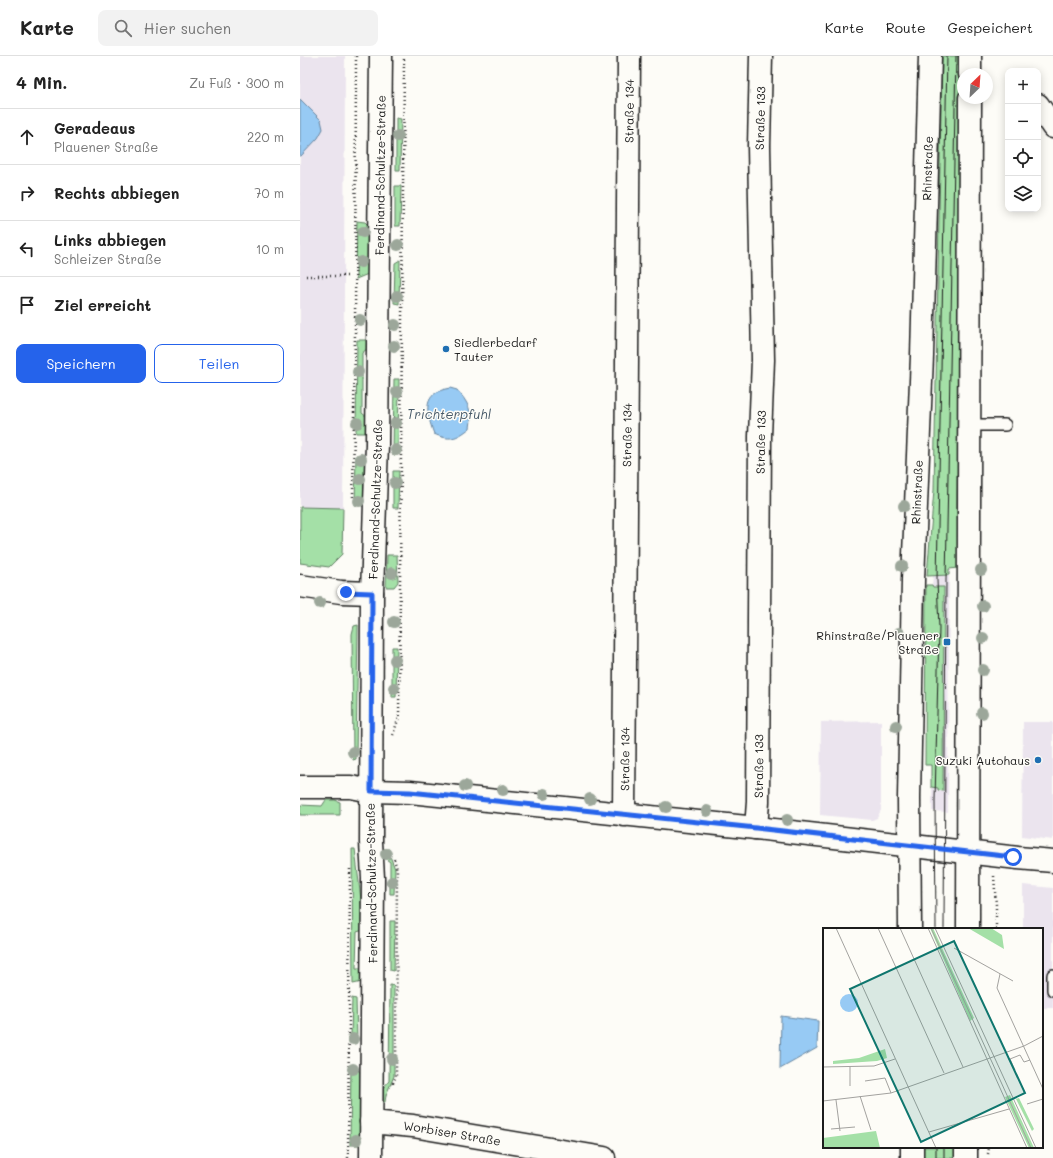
<!DOCTYPE html>
<html lang="de">
<head>
<meta charset="utf-8">
<style>
	:root { --surface:#fff; --page:#f2f2f2; --text:#222; --muted:#767676; --line:#e0e0e0; --accent:#2563eb }
	body { margin:0; font-family:Mali,sans-serif; background:var(--page); color:var(--text) }
	.controls { position:absolute; right:12px; top:12px; display:grid; overflow:hidden; border-radius:8px; box-shadow:0 2px 10px #0003 }
	.controls button { width:36px; height:36px; display:grid; place-items:center; padding:0; border:0; border-bottom:1px solid var(--line); background:var(--surface); color:var(--text); font:20px sans-serif }
	.compass { position:absolute; left:657px; top:12px; width:36px; height:36px; border-radius:50%; background:var(--surface); box-shadow:0 2px 10px #0003; rotate:25deg }
	.stop { position:absolute; width:12px; height:12px; margin:-9px; border:3px solid #2563eb; border-radius:50%; background:#fff }
	.stop.end { background:#2563eb; border-color:#fff; box-shadow:0 1px 4px #0008 }
	.list { margin:0; padding:0; list-style:none }
	h2 { display:flex; justify-content:space-between; align-items:center; height:52px; margin:0; padding:0 16px; font-size:17px }
	h2 small { font-size:13px; font-weight:400; color:var(--muted) }
	.list li { display:grid; grid-template-columns:26px 1fr auto; gap:12px; align-items:center; box-sizing:border-box; height:56px; padding:0 16px; border-top:1px solid var(--line) }
	.list b { display:block; font-size:15px; white-space:nowrap }
	.list p { margin:0; font-size:13px; white-space:nowrap; color:var(--muted) }
	.list em { font-size:13px; font-style:normal; color:var(--muted) }
	.actions { display:flex; gap:8px; padding:12px 16px }
	.actions a { flex:1; padding:9px 0; border:1px solid var(--accent); border-radius:8px; text-align:center; font-size:14px; color:var(--accent) }
	.actions .main { background:var(--accent); color:#fff }
	.icon { flex:none; width:22px; height:22px; fill:none; stroke:currentColor; stroke-width:2; stroke-linecap:round; stroke-linejoin:round }
	.map { position:relative; flex:none; width:753px; height:1102px; overflow:hidden }
	header { display:flex; align-items:center; gap:24px; box-sizing:border-box; height:56px; padding:0 20px; background:var(--surface); border-bottom:1px solid var(--line) }
	header strong { font-size:19px }
	nav { display:flex; gap:22px; margin-inline-start:auto; font-size:14px }
	.search { width:280px; height:36px; background:var(--page); display:flex; align-items:center; gap:10px; box-sizing:border-box; padding:0 14px; border-radius:8px; color:var(--muted); font-size:15px }
	main { display:flex }
	aside { flex:1; background:var(--surface) }
	.map>svg:first-child { display:block }
</style>
</head>
<body>
<header>
<strong>Karte</strong>
<div class="search"><svg class="icon" aria-label="search" viewBox="0 0 24 24"><circle cx="10" cy="10" r="6"/><path d="M15 15l6 6"/></svg>Hier suchen</div>
<nav><a>Karte</a><a>Route</a><a>Gespeichert</a></nav>
</header>
<main>
<aside>
<h2>4 Min.<small>Zu Fuß · 300 m</small></h2>
<ul class="list">
<li><svg class="icon" aria-label="ahead" viewBox="0 0 24 24"><path d="M12 20V5M6 11l6-6 6 6"/></svg><div><b>Geradeaus</b><p>Plauener Straße</p></div><em>220 m</em></li>
<li><svg class="icon" aria-label="right" viewBox="0 0 24 24"><path d="M7 20v-9h11M14 6l5 5-5 5"/></svg><div><b>Rechts abbiegen</b></div><em>70 m</em></li>
<li><svg class="icon" aria-label="left" viewBox="0 0 24 24"><path d="M17 20v-9H6M10 6l-5 5 5 5"/></svg><div><b>Links abbiegen</b><p>Schleizer Straße</p></div><em>10 m</em></li>
<li><svg class="icon" aria-label="arrive" viewBox="0 0 24 24"><path d="M6 21V4h12l-3 4 3 4H6"/></svg><div><b>Ziel erreicht</b></div></li>
</ul>
<div class="actions"><a class="main">Speichern</a><a>Teilen</a></div>
</aside>
<div class="map">
<svg width="753" height="1102" viewBox="0 0 753 1102">
	<rect width="100%" height="100%" fill="#fdfcf7"/>
	<filter id="ink" filterUnits="userSpaceOnUse"><feTurbulence type="fractalNoise" baseFrequency=".025" numOctaves="2"/><feDisplacementMap in="SourceGraphic" scale="8" xChannelSelector="R" yChannelSelector="G"/><feConvolveMatrix kernelMatrix="1 2 1 2 8 2 1 2 1" color-interpolation-filters="sRGB"/></filter>
	<g filter="url(#ink)">
		<g fill="#ebe4ee">
			<path d="M0,0H45L43,469L42,498L28,511L0,507Z"/>
			<path d="M649,519L648,756L632,755V731L638,732L643,734L644,532L632,531V529L633,520Z"/>
			<path d="M581,665V754L577,762L572,764L520,759L521,666Z"/>
			<path d="M723,666H753V784L722,780Z"/>
			<path d="M723,829L753,832V952H742V873H723Z"/>
		</g>
		<g fill="#a4e0a7" stroke="#607e62">
			<path d="M642,0H662L657,451L659,512L649,513V519L627,520L634,434Z"/>
			<path d="M96,62L101,63L100,114H96Z"/>
			<path d="M95,130H101L100,170H95Z"/>
			<path d="M57,165L65,166L69,170L68,218L56,223Z"/>
			<path d="M100,204L99,248L94,247L95,207Z"/>
			<path d="M57,284H68V292L62,297V357L68,362V377H56Z"/>
			<path d="M94,323H99L98,399H93Z"/>
			<path d="M56,399H67L66,432L63,450L55,449Z"/>
			<path d="M93,415H99L98,452H93Z"/>
			<path d="M0,451L43,452L42,498L29,511L0,507Z"/>
			<path d="M87,499H97L98,526L94,531H86Z"/>
			<path d="M626,529H632L633,531H644L643,735L638,734V732L631,731V709H625Z"/>
			<path d="M58,569L56,703L53,704L52,578L54,570Z"/>
			<path d="M92,591H97L96,641H92Z"/>
			<path d="M26,744H35L40,746V759H0V749L22,750Z"/>
			<path d="M52,793H55L61,844L63,874L57,876L56,912H63L62,926L53,928Z"/>
			<path d="M84,793H89L90,800L95,813L94,838H90V806L83,801Z"/>
			<path d="M90,865H95L94,915L90,914Z"/>
			<path d="M90,929L94,930V1020L86,1039L85,1046L83,1047V1032L89,1025Z"/>
			<path d="M52,942L56,943L57,983L51,982Z"/>
			<path d="M51,1010L56,1011L61,1018L60,1089H50Z"/>
			<rect x="621" y="1091" width="35" height="11"/>
		</g>
		<g fill="#97caf4" stroke="#66849e">
			<path d="M0,43L21,64L23,73L18,82L0,101Z"/>
			<path d="M150,332L157,334C168,346 173,356 170,372C156,383 150,385 134,378C126,356 121,337 150,332Z"/>
			<path d="M481,960L518,965L517,992L480,1013Z"/>
		</g>
		<g fill="none" stroke-linecap="round" stroke-linejoin="round">
			<g stroke="#1c1c1c" stroke-width="14">
				<g id="lane">
					<path d="M669,369H705"/>
					<path d="M753,934V919"/>
				</g>
			</g>
			<g stroke="#1c1c1c" stroke-width="25">
				<g id="street">
					<path d="M738,49L753,71"/>
					<path d="M0,530L41,536L72,537"/>
					<path d="M0,731H51L71,735"/>
					<path id="s1" d="M324,759L329,0"/>
					<path id="s2" d="M456,772L458,746L460,380L463,304L459,90L461,0"/>
					<path id="s3" d="M71,1066L113,1070L304,1102"/>
				</g>
			</g>
			<g stroke="#1c1c1c" stroke-width="25">
				<g id="secondary">
					<path d="M670,18V0"/>
					<path d="M71,735L110,736L456,772L718,802L753,805"/>
					<path id="s4" d="M610,873L609,742L613,524L622,300L630,0"/>
					<path d="M668,873L670,42"/>
					<path d="M612,1091V1102"/>
					<path id="s5" d="M71,1102L73,822L71,786L72,537L77,388L81,0"/>
					<path d="M666,1102V1091"/>
				</g>
			</g>
			<g stroke="#1c1c1c" stroke-width="2.5" stroke-dasharray="1 3" stroke-linecap="butt">
				<path d="M6,220H48"/>
				<path d="M53,441L55,276L56,0"/>
				<path d="M93,679L99,661L104,0"/>
				<path d="M694,820L696,849V873"/>
				<path d="M93,1027L96,1020L97,813L94,803"/>
				<path d="M688,1098L689,1091"/>
				<path d="M48,1102L50,812"/>
			</g>
			<use href="#lane" stroke="#fdfcf7" stroke-width="11"/>
			<use href="#street" stroke="#fdfcf7" stroke-width="22"/>
			<use href="#secondary" stroke="#fdfcf7" stroke-width="22"/>
			<g stroke="#1c1c1c" stroke-width="1">
				<path d="M636,873L635,745L639,572L637,524L647,0"/>
				<path d="M644,873L646,524L656,0"/>
				<path d="M636,1102V1091"/>
				<path d="M644,1102V1091"/>
			</g>
		</g>
		<g fill="#9ca79a">
			<circle cx="98" cy="80" r="6"/>
			<circle cx="63" cy="176" r="6"/>
			<circle cx="98" cy="189" r="6"/>
			<circle cx="61" cy="206" r="6"/>
			<circle cx="97" cy="240" r="6"/>
			<circle cx="60" cy="264" r="6"/>
			<circle cx="95" cy="269" r="6"/>
			<circle cx="94" cy="290" r="6"/>
			<circle cx="58" cy="316" r="6"/>
			<circle cx="97" cy="336" r="6"/>
			<circle cx="57" cy="367" r="6"/>
			<circle cx="96" cy="367" r="6"/>
			<circle cx="96" cy="394" r="6"/>
			<circle cx="61" cy="403" r="6"/>
			<circle cx="60" cy="423" r="6"/>
			<circle cx="95" cy="427" r="6"/>
			<circle cx="59" cy="445" r="6"/>
			<circle cx="604" cy="450" r="6"/>
			<circle cx="602" cy="510" r="6"/>
			<circle cx="681" cy="514" r="6"/>
			<circle cx="92" cy="517" r="6"/>
			<circle cx="20" cy="547" r="6"/>
			<circle cx="683" cy="550" r="6"/>
			<circle cx="94" cy="566" r="6"/>
			<circle cx="599" cy="577" r="6"/>
			<circle cx="683" cy="582" r="6"/>
			<circle cx="95" cy="604" r="6"/>
			<circle cx="683" cy="614" r="6"/>
			<circle cx="94" cy="632" r="6"/>
			<circle cx="682" cy="657" r="6"/>
			<circle cx="596" cy="670" r="6"/>
			<circle cx="53" cy="696" r="6"/>
			<circle cx="165" cy="730" r="6"/>
			<circle cx="203" cy="734" r="6"/>
			<circle cx="244" cy="738" r="6"/>
			<circle cx="290" cy="743" r="6"/>
			<circle cx="366" cy="751" r="6"/>
			<circle cx="407" cy="755" r="6"/>
			<circle cx="487" cy="764" r="6"/>
			<circle cx="86" cy="798" r="6"/>
			<circle cx="92" cy="826" r="6"/>
			<circle cx="53" cy="983" r="6"/>
			<circle cx="92" cy="1003" r="6"/>
			<circle cx="53" cy="1013" r="6"/>
			<circle cx="56" cy="1084" r="6"/>
		</g>
	</g>
	<g fill="none" stroke-linecap="round" stroke-linejoin="round" filter="url(#ink)">
		<path stroke="#2563eb" stroke-width="5" d="M46,536L72,537L71,735L110,736L456,772L713,801"/>
	</g>
	<g fill="#1f6fb2" stroke="#fdfcf7" stroke-width="1.5">
		<circle cx="146" cy="293" r="4"/>
		<rect x="643" y="582" width="8" height="8" rx="2"/>
		<circle cx="738" cy="704" r="4"/>
	</g>
	<g text-anchor="middle" dominant-baseline="central" stroke-width="3" stroke-linejoin="round" paint-order="stroke">
		<g font-size="12" fill="#1c1c1c" stroke="#fdfcf7">
			<text stroke="none"><textPath href="#s1" startOffset="704">Straße 134</textPath></text>
			<text stroke="none"><textPath href="#s2" startOffset="710">Straße 133</textPath></text>
			<text stroke="none"><textPath href="#s4" startOffset="761">Rhinstraße</textPath></text>
			<text stroke="none"><textPath href="#s5" startOffset="983">Ferdinand-Schultze-Straße</textPath></text>
			<text stroke="none"><textPath href="#s1" startOffset="380">Straße 134</textPath></text>
			<text stroke="none"><textPath href="#s2" startOffset="386">Straße 133</textPath></text>
			<text stroke="none"><textPath href="#s4" startOffset="437">Rhinstraße</textPath></text>
			<text stroke="none"><textPath href="#s5" startOffset="659">Ferdinand-Schultze-Straße</textPath></text>
			<text stroke="none"><textPath href="#s1" startOffset="56">Straße 134</textPath></text>
			<text stroke="none"><textPath href="#s2" startOffset="62">Straße 133</textPath></text>
			<text transform="translate(71 827) rotate(-91)">Ferdinand-Schultze-Straße</text>
			<text stroke="none"><textPath href="#s3" startOffset="82">Worbiser Straße</textPath></text>
		</g>
		<g font-size="12" fill="#1c1c1c" stroke="#fdfcf7" text-anchor="end">
			<text x="154" y="286" text-anchor="start">Siedlerbedarf<tspan x="154" dy="14">Tauter</tspan></text>
			<text x="639" y="579">Rhinstraße/Plauener<tspan x="639" dy="14">Straße</tspan></text>
			<text x="730" y="704">Suzuki Autohaus</text>
		</g>
		<g font-size="13" font-style="italic" fill="#475968" stroke="#fdfcf7">
			<text x="149" y="357">Trichterpfuhl</text>
		</g>
	</g>
	<g transform="translate(523 872)">
		<rect width="220" height="220" fill="#fdfcf7"/>
		<path d="M107,0H110L151,90L147,93ZM145,0H168L179,7L181,21ZM62,121L64,130L54,133L10,136V133L36,130ZM187,167L211,220H206L182,169ZM196,170L211,201L209,203L193,171ZM53,203L57,220H0V210Z" fill="#a4e0a7"/>
		<path d="M17 75a9 9 0 1 1 18 0a9 9 0 1 1-18 0Z" fill="#97caf4"/>
		<path fill="none" stroke="#a3a29f" stroke-width="1" d="M13,0L113,220M55,0L121,145M77,0L140,139M105,0L204,220M108,0L208,220M112,0L213,220M131,20L190,53M177,46L174,60L220,161M0,139L51,138L72,131M192,142L187,131L197,127L201,134L207,132M42,153L62,150L68,165M27,158V139M37,168L48,202M13,172L17,203M0,173L68,165L201,118L220,108M204,176L220,171M8,201L32,199M106,204L186,181"/>
		<path fill="#0f766e" fill-opacity="0.15" stroke="#0f766e" stroke-width="2" d="M131,13L202,165L98,214L27,61Z"/>
		<rect width="220" height="220" fill="none" stroke="#1c1c1c" stroke-width="2"/>
	</g>
</svg>
<div class="controls">
<button>+</button>
<button>−</button>
<button><svg class="icon" aria-label="locate" viewBox="0 0 24 24"><circle cx="12" cy="12" r="6"/><path d="M12 2v4M12 18v4M2 12h4M18 12h4"/></svg></button>
<button><svg class="icon" aria-label="layers" viewBox="0 0 24 24"><path d="M12 4l9 5-9 5-9-5zM3 14l9 5 9-5"/></svg></button>
</div>
<svg class="compass" viewBox="-18 -18 36 36"><path d="M0-13l5 13h-10z" fill="#e53935"/><path d="M0 13l5-13h-10z" fill="#767676"/></svg>
<div class="stop" style="left:713px;top:801px"></div>
<div class="stop end" style="left:46px;top:536px"></div>
</div>
</main>
</body>
</html>
